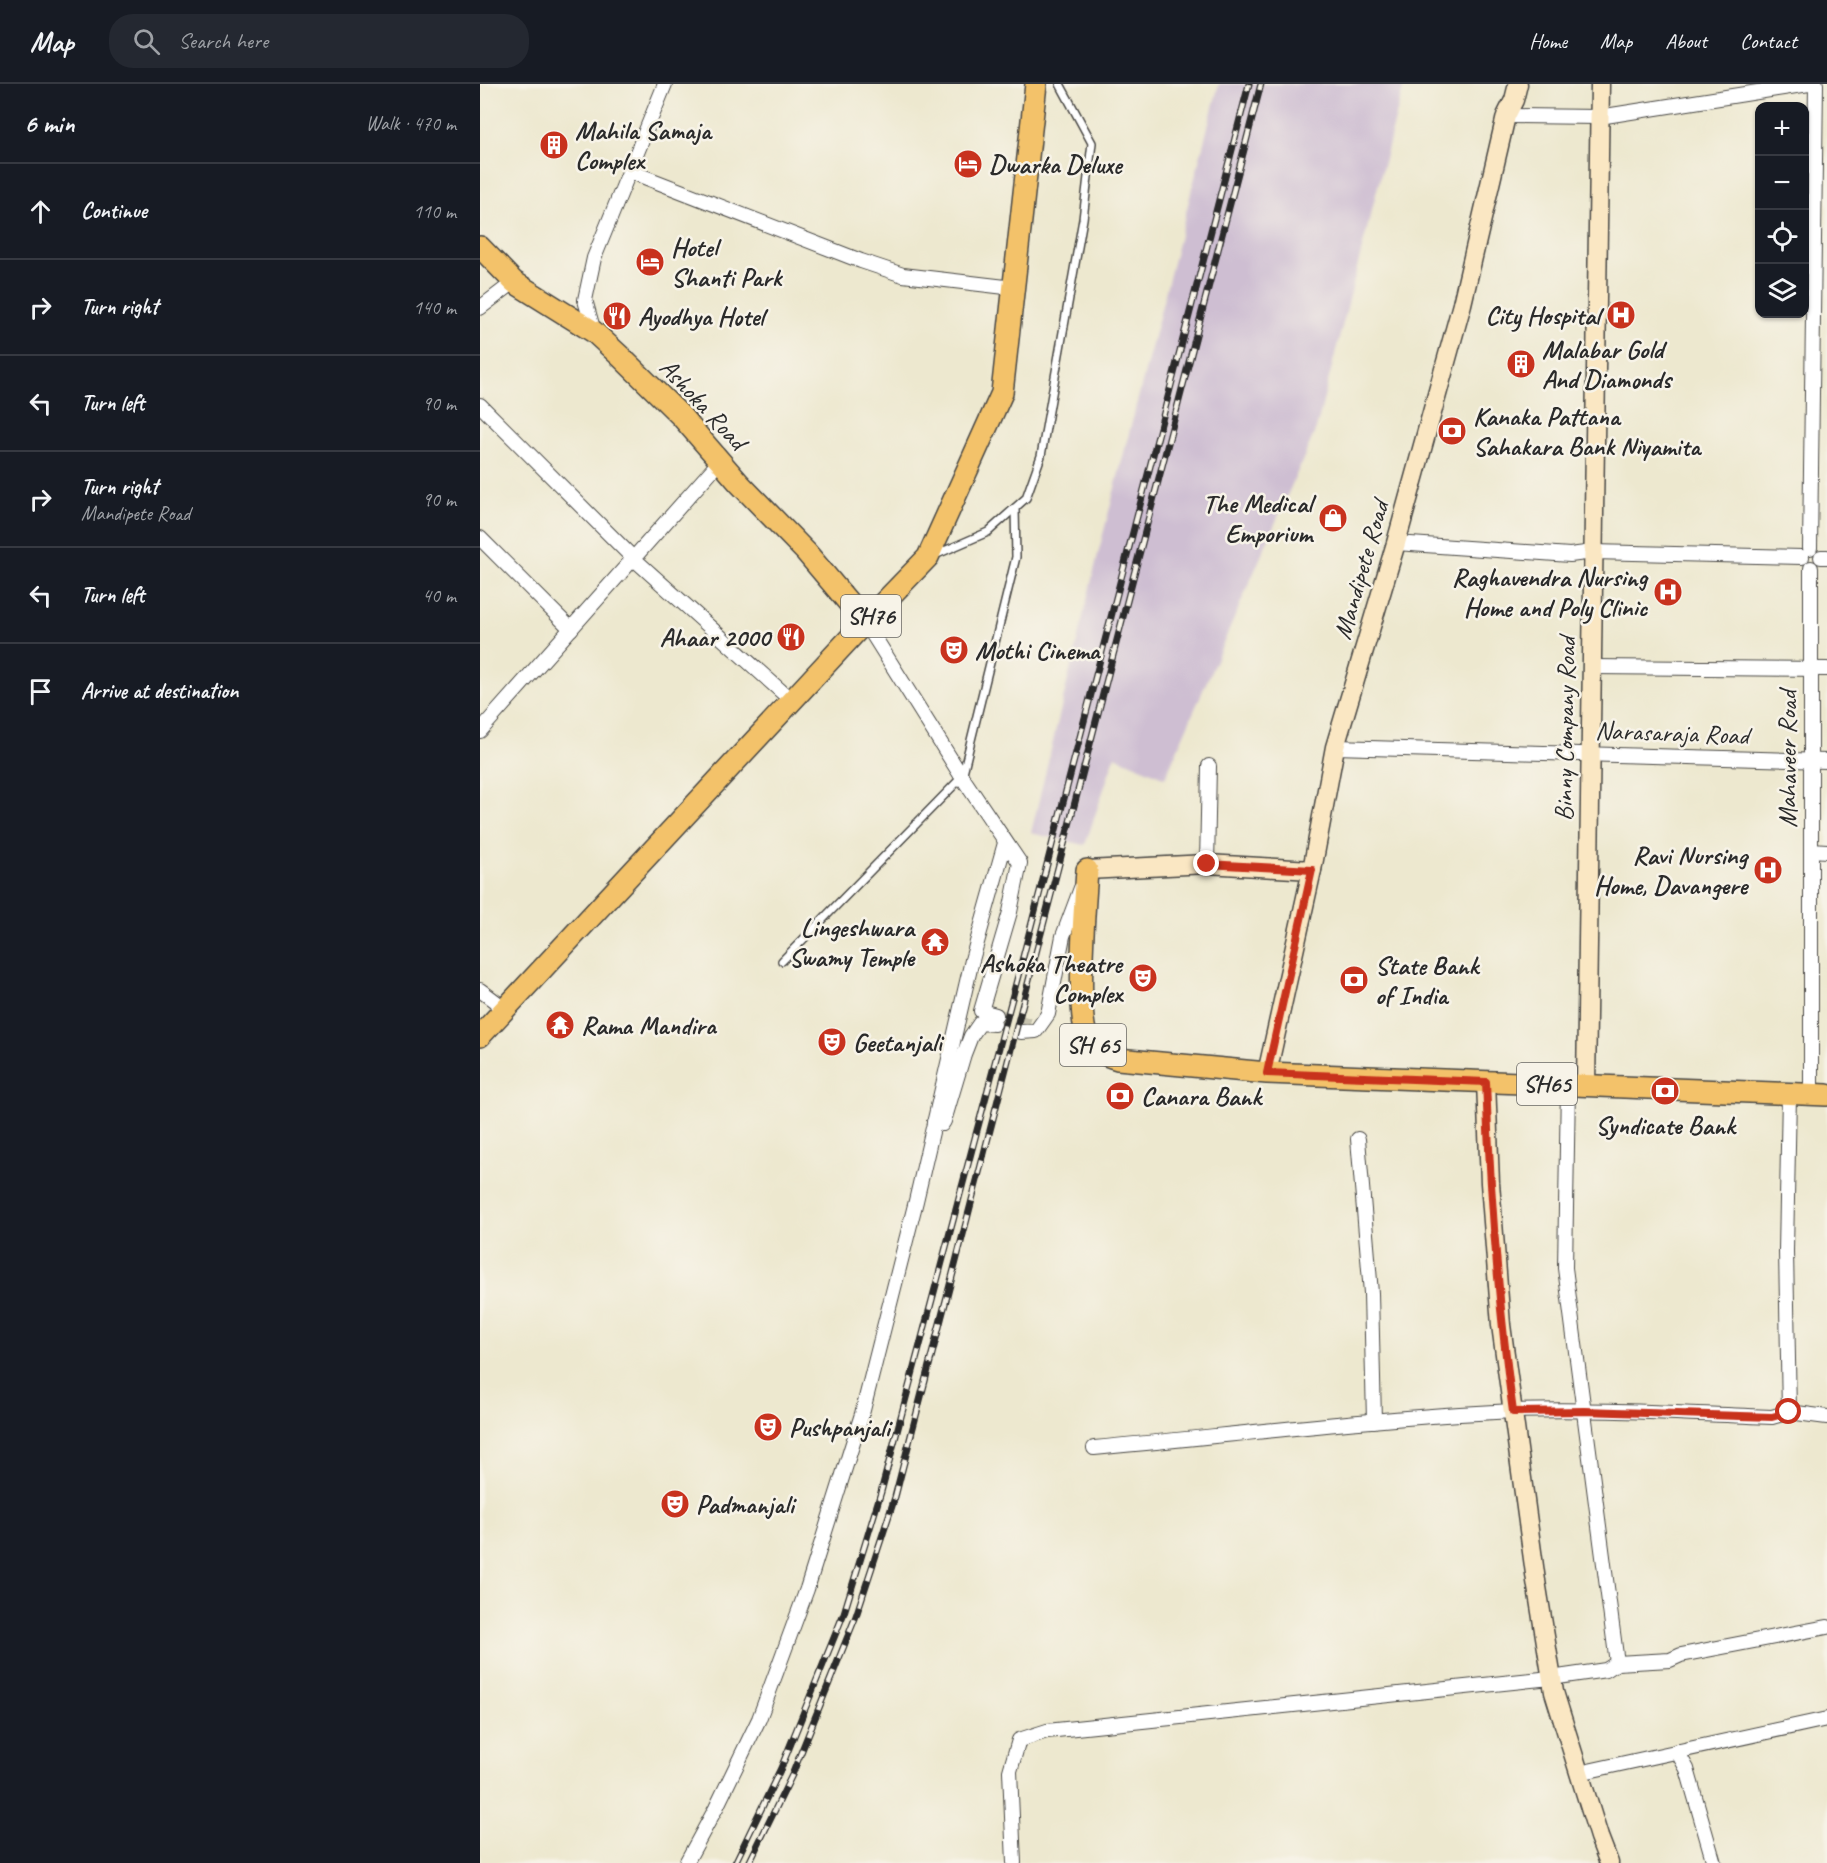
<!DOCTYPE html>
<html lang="en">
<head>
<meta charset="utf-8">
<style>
	:root { --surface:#171b24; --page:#242831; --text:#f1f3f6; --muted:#9ea1a6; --line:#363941 }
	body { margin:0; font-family:Caveat,sans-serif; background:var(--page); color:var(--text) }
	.controls { position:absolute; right:18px; top:18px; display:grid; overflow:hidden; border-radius:12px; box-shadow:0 2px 4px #0004 }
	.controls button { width:54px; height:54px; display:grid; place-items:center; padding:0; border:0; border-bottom:2px solid var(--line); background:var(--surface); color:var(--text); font:30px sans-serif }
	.stop { position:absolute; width:18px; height:18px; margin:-14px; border:4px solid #c8321e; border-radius:50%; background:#fff }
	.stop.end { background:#c8321e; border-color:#fff; box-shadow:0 2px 6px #0008 }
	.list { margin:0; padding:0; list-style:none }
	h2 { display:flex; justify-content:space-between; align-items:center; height:78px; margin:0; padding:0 24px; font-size:26px }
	h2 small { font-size:20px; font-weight:400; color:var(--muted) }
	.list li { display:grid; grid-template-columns:39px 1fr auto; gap:18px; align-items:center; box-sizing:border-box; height:96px; padding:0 24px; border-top:2px solid var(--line) }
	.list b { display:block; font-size:22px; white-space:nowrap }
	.list p { margin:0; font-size:20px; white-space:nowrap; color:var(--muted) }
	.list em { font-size:20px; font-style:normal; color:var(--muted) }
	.icon { flex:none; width:33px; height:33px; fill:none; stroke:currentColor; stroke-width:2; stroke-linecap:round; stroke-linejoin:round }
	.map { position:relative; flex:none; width:1347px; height:1779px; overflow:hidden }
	header { display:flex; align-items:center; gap:36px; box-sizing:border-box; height:84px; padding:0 30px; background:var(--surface); border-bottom:2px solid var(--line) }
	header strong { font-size:28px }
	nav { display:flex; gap:33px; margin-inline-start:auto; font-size:21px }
	.search { width:420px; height:54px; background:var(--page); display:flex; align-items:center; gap:15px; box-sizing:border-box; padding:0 21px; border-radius:24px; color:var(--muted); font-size:22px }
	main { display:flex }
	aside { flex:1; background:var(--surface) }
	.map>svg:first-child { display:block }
</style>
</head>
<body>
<header>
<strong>Map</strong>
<div class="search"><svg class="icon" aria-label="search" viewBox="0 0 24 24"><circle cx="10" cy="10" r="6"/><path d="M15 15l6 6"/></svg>Search here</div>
<nav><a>Home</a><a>Map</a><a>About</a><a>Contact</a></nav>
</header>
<main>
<aside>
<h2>6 min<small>Walk · 470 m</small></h2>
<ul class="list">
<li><svg class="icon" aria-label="ahead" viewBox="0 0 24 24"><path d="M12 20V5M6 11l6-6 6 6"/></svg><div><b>Continue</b></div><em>110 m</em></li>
<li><svg class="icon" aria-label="right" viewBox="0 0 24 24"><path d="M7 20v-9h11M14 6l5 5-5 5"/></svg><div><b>Turn right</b></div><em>140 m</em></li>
<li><svg class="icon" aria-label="left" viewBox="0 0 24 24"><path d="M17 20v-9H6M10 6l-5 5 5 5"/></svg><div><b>Turn left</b></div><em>90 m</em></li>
<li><svg class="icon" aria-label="right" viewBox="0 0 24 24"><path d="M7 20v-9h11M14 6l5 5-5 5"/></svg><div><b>Turn right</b><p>Mandipete Road</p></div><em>90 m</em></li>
<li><svg class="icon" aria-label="left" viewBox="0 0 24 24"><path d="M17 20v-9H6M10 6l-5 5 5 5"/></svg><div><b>Turn left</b></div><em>40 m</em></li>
<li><svg class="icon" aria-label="arrive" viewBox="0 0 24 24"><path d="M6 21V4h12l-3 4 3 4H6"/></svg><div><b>Arrive at destination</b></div></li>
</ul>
</aside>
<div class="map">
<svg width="1347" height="1779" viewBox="0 0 1347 1779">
	<rect width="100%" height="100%" fill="#f7f3e8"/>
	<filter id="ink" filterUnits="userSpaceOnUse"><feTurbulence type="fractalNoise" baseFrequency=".0167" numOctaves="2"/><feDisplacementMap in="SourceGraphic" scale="12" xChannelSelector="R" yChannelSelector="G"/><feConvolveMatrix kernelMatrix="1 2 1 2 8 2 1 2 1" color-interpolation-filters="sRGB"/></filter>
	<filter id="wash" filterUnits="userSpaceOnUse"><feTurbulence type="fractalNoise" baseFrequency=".008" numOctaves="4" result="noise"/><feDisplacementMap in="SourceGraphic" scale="24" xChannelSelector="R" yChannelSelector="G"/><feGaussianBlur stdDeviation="1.35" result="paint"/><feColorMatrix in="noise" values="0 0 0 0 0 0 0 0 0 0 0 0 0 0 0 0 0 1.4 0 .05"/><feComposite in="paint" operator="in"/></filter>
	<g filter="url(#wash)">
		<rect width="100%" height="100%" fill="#ede8cf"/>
		<path fill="#cebed2" d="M739,0H924L836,345L685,694L635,672L605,761L551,749L619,466Z"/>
	</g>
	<g filter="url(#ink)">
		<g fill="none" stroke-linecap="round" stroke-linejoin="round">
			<path stroke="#c6c2ae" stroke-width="14" stroke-dasharray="14 7" stroke-linecap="butt" d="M516,931L550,941"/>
			<g stroke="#484744" stroke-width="10">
				<g id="lane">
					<path d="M455,471L508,448L546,414L561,372L603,135L612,59L580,0"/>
					<path d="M302,877L482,693L536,473L535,424"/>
				</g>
			</g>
			<g stroke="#484744" stroke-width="16">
				<g id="street">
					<path d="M1026,32L1119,33L1329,0"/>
					<path d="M149,87L381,177L423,191L534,204"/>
					<path d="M0,224L34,198"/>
					<path d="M114,248L105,216L114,174L185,0"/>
					<path d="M0,321L153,474L312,617"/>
					<path d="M0,454L91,545"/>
					<path d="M916,459L1090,471L1113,468L1322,473"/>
					<path d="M1330,464L1336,0"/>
					<path d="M1341,473H1347"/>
					<path d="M385,538L482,693L540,779L530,828L501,927L516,931"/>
					<path d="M1112,583L1347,585"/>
					<path d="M0,647L240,377"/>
					<path d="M855,663L1347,677"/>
					<path d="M1331,766L1347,767"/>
					<path d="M727,780L729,682"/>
					<path d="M0,906L16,918L21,931"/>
					<path d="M541,948L556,947L568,930L583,852L601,804"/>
					<path d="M1088,1001L1085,1184L1137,1579"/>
					<path d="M1309,1010L1306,1167L1309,1328"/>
					<path d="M1331,1011V484"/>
					<path d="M454,1038L462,1040L464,1037L484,970L491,952L500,939L514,940"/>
					<path d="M878,1055L891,1209L894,1337"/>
					<path d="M614,1364C753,1351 893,1334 1032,1327C1118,1324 1205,1330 1292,1333L1309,1328L1347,1333"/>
					<path d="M1197,1667L1207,1685L1234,1779"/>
					<path d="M1099,1689L1347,1635"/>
					<path d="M206,1779L236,1724L279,1635L327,1505L382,1330L436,1117L492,876L525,759"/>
					<path d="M534,1779L530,1687L539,1656L567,1647L1071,1594L1126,1586L1137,1579L1190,1576L1201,1571L1347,1543"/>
				</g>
			</g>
			<g stroke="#484744" stroke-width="21">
				<g id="secondary">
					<path d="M607,786L727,780L832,786"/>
					<path d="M787,989L832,786L855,663L916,459L982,220L1026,32L1034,16L1038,0"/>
					<path d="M1006,998L1010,1099L1021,1241L1056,1497L1074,1608L1119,1753L1129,1779"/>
					<path d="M1106,1002L1120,0"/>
				</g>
			</g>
			<g stroke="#484744" stroke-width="24">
				<g id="primary">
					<path d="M0,163L34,198L114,248L140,272L201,332L259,399L326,468L385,538"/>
					<path d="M607,786C605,819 595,931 608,955C615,967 626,972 638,975L787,989L1347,1011"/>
					<path d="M0,952L385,538L448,473L522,309L556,0"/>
				</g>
			</g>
			<use href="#lane" stroke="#fff" stroke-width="7"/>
			<use href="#street" stroke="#fff" stroke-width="14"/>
			<use href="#secondary" stroke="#fae7c3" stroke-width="18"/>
			<use href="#primary" stroke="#f3c26a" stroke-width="21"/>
			<g stroke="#2b2b2b" stroke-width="7">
				<g id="rail">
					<path d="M255,1779L301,1684L364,1529L401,1408L543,873L769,0"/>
					<path d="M269,1779L312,1691L376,1532L415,1413L781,0"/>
				</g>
			</g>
			<use href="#rail" stroke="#f7f3e8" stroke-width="4.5" stroke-dasharray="14" stroke-linecap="butt"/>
		</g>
	</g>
	<g fill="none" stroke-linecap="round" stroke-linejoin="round" filter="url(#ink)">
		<path stroke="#c8321e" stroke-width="8" d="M727,780L832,786L787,989L1006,998C1010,1108 1018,1218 1033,1328L1104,1327L1292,1333L1309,1328"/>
	</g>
	<defs>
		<g id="building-disc" transform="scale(1.5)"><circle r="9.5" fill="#c8321e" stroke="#f7f3e8"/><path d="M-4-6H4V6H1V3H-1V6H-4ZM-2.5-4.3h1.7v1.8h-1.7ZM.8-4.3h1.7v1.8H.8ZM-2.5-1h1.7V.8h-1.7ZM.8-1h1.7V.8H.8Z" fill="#fff"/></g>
		<g id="hotel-disc" transform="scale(1.5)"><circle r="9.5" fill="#c8321e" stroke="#f7f3e8"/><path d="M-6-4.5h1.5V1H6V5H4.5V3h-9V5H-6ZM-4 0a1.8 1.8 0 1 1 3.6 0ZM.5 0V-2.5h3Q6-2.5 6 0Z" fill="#fff"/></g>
		<g id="hospital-disc" transform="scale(1.5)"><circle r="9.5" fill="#c8321e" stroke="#f7f3e8"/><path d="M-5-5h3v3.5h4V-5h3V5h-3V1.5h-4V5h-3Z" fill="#fff"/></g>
		<g id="restaurant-disc" transform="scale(1.5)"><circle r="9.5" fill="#c8321e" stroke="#f7f3e8"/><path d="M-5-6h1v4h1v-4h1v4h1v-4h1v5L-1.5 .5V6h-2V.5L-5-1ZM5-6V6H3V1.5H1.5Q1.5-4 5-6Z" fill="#fff"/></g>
		<g id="bank-disc" transform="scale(1.5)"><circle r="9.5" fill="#c8321e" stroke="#f7f3e8"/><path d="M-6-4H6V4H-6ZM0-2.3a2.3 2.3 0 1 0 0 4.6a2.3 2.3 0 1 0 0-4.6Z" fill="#fff"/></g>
		<g id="shop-disc" transform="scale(1.5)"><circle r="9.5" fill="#c8321e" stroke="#f7f3e8"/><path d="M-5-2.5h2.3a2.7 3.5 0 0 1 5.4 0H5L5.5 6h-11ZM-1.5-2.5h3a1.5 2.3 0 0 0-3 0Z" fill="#fff"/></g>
		<g id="theatre-disc" transform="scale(1.5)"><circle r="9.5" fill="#c8321e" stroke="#f7f3e8"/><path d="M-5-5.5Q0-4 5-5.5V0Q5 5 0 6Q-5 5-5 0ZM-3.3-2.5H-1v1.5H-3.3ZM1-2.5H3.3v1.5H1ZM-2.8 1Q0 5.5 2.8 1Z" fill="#fff"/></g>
		<g id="temple-disc" transform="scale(1.5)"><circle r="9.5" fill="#c8321e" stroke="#f7f3e8"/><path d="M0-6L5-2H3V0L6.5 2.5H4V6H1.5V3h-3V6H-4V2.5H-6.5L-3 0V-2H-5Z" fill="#fff"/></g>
	</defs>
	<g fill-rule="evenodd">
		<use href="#building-disc" x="74" y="61"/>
		<use href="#hotel-disc" x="488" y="80"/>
		<use href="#hotel-disc" x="170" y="178"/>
		<use href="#hospital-disc" x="1141" y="231"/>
		<use href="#restaurant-disc" x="137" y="232"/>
		<use href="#building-disc" x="1041" y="280"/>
		<use href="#bank-disc" x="972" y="347"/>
		<use href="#shop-disc" x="853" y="434"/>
		<use href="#hospital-disc" x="1188" y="508"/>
		<use href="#restaurant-disc" x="311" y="553"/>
		<use href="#theatre-disc" x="474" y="566"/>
		<use href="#hospital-disc" x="1288" y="786"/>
		<use href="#temple-disc" x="455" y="858"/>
		<use href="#theatre-disc" x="663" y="894"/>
		<use href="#bank-disc" x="874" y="896"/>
		<use href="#temple-disc" x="80" y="941"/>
		<use href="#theatre-disc" x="352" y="958"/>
		<use href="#bank-disc" x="1185" y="1007"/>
		<use href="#bank-disc" x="640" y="1012"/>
		<use href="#theatre-disc" x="288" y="1343"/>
		<use href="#theatre-disc" x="195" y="1420"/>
	</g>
	<g text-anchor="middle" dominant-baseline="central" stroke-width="5" stroke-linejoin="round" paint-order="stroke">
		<g fill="#f7f3e8" stroke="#686764" stroke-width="1.5">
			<rect x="361" y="511" width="60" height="42" rx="4.5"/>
			<rect x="580" y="940" width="66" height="42" rx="4.5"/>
			<rect x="1037" y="979" width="60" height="42" rx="4.5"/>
		</g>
		<g font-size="24" font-weight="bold" fill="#2b2b2b">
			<text x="391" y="532">SH76</text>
			<text x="613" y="961">SH 65</text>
			<text x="1067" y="1000">SH65</text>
		</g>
		<g font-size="26" font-weight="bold" fill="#2b2b2b" stroke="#f7f3e8" text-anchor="start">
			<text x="95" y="46">Mahila Samaja<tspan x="95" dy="30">Complex</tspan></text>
			<text x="509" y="80">Dwarka Deluxe</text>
			<text x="191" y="163">Hotel<tspan x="191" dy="30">Shanti Park</tspan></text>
			<text x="1120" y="231" text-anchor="end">City Hospital</text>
			<text x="158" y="232">Ayodhya Hotel</text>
			<text x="1062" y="265">Malabar Gold<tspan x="1062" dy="30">And Diamonds</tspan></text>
			<text x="993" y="332">Kanaka Pattana<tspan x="993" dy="30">Sahakara Bank Niyamita</tspan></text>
			<text x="832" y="419" text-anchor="end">The Medical<tspan x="832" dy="30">Emporium</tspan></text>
			<text x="1167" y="493" text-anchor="end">Raghavendra Nursing<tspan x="1167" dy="30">Home and Poly Clinic</tspan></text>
			<text x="290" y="553" text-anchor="end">Ahaar 2000</text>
			<text x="495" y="566">Mothi Cinema</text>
			<text x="1267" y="771" text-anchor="end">Ravi Nursing<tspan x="1267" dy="30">Home, Davangere</tspan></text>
			<text x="434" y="843" text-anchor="end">Lingeshwara<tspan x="434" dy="30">Swamy Temple</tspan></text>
			<text x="642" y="879" text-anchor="end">Ashoka Theatre<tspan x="642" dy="30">Complex</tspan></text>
			<text x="895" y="881">State Bank<tspan x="895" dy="30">of India</tspan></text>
			<text x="101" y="941">Rama Mandira</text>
			<text x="373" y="958">Geetanjali</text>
			<text x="661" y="1012">Canara Bank</text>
			<text x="1185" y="1041" text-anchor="middle">Syndicate Bank</text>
			<text x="309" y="1343">Pushpanjali</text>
			<text x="216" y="1420">Padmanjali</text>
		</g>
		<g font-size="26" fill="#2b2b2b" stroke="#f7f3e8">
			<text transform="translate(223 320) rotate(47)">Ashoka Road</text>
			<text transform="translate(881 486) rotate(-74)">Mandipete Road</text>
			<text transform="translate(1085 645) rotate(-89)">Binny Company Road</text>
			<text transform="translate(1192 649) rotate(2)">Narasaraja Road</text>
			<text transform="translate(1307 675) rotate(-90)">Mahaveer Road</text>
		</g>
	</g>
</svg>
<div class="controls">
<button>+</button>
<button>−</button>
<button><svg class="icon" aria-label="locate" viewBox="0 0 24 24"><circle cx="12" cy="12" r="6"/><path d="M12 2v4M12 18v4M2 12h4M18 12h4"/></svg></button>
<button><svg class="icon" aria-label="layers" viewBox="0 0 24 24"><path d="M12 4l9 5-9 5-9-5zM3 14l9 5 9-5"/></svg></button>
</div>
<div class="stop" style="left:1309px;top:1328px"></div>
<div class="stop end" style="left:727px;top:780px"></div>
</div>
</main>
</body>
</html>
